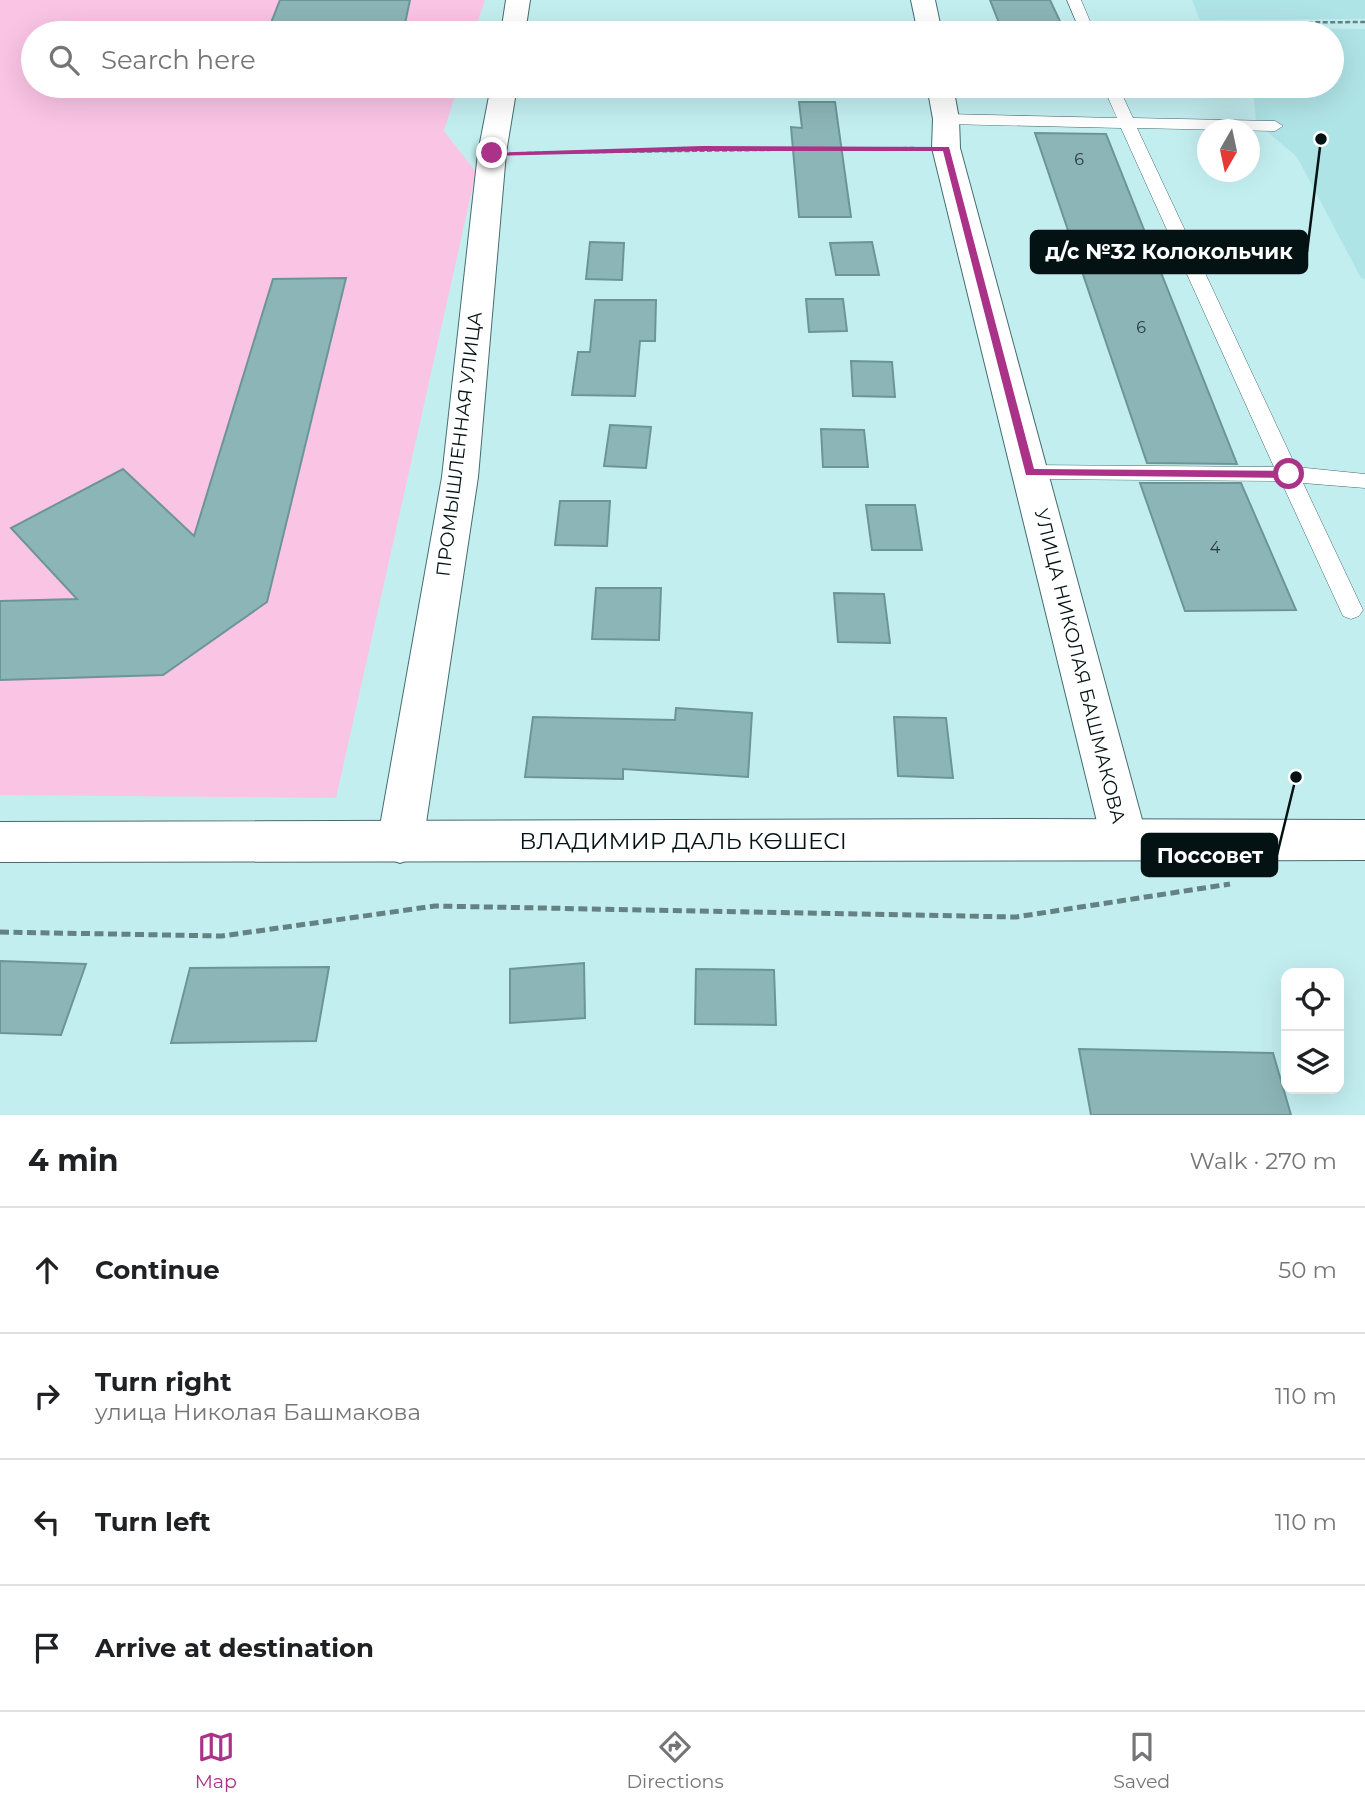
<!DOCTYPE html>
<html lang="en">
<head>
<meta charset="utf-8">
<style>
	:root { --surface:#fff; --page:#f6f6f6; --text:#202124; --muted:#757577; --line:#e0e0e0; --accent:#aa3288 }
	body { margin:0; font-family:Montserrat,sans-serif; background:var(--page); color:var(--text) }
	.controls { position:absolute; right:21px; bottom:21px; display:grid; overflow:hidden; border-radius:14px; box-shadow:0 7px 28px #0002 }
	.controls button { width:63px; height:63px; display:grid; place-items:center; padding:0; border:0; border-bottom:2px solid var(--line); background:var(--surface); color:var(--text); font:35px sans-serif }
	.compass { position:absolute; left:1197px; top:119px; width:63px; height:63px; border-radius:50%; background:var(--surface); box-shadow:0 7px 28px #0002; rotate:189deg }
	.stop { position:absolute; width:21px; height:21px; margin:-16px; border:5px solid #aa3288; border-radius:50%; background:#fff }
	.stop.end { background:#aa3288; border-color:#fff; box-shadow:0 2px 7px #0008 }
	.list { margin:0; padding:0; list-style:none }
	h2 { display:flex; justify-content:space-between; align-items:center; height:91px; margin:0; padding:0 28px; font-size:30px }
	h2 small { font-size:23px; font-weight:400; color:var(--muted) }
	.list li { display:grid; grid-template-columns:46px 1fr auto; gap:21px; align-items:center; box-sizing:border-box; height:126px; padding:0 28px; border-top:2px solid var(--line) }
	.list b { display:block; font-size:26px; white-space:nowrap }
	.list p { margin:0; font-size:23px; white-space:nowrap; color:var(--muted) }
	.list em { font-size:23px; font-style:normal; color:var(--muted) }
	.icon { flex:none; width:38px; height:38px; fill:none; stroke:currentColor; stroke-width:2; stroke-linecap:round; stroke-linejoin:round }
	.map { position:relative; flex:none; width:1365px; height:1115px; overflow:hidden }
	.search { position:absolute; background:var(--surface); box-shadow:0 7px 28px #0002; left:21px; right:21px; top:21px; height:77px; display:flex; align-items:center; gap:18px; box-sizing:border-box; padding:0 24px; border-radius:38px; color:var(--muted); font-size:26px }
	.sheet { height:595px; background:var(--surface) }
	nav { display:flex; justify-content:space-around; align-items:center; box-sizing:border-box; height:98px; border-top:2px solid var(--line); background:var(--surface); font-size:19px; color:var(--muted) }
	nav a { display:grid; justify-items:center; gap:4px }
	nav .on { color:var(--accent) }
	.map>svg:first-child { display:block }
</style>
</head>
<body>
<div class="map">
<svg width="1365" height="1115" viewBox="0 0 1365 1115">
	<rect width="100%" height="100%" fill="#c3eef0"/>
	<g fill="#afe4e7">
		<path d="M1192,0H1365V19L1200,20Z"/>
		<path d="M1248,28L1365,29V279L1361,278L1297,157L1256,122L1253,86H1332V33H1248Z"/>
	</g>
	<path fill="#fac4e5" d="M0,0H485L474,33H33V86H458L444,131L476,172L336,798L0,795Z"/>
	<g fill="#8cb5b8" stroke="#6d9597" stroke-width="2">
		<path d="M280,0H410L403,33H267Z"/>
		<path d="M990,0H1050L1065,32L1003,33Z"/>
		<path d="M799,102H835L851,217H799L791,127L802,128Z"/>
		<path d="M1035,133L1106,134L1237,464L1147,463Z"/>
		<path d="M590,242L624,243L622,280L586,279Z"/>
		<path d="M872,242L879,275H836L830,243Z"/>
		<path d="M346,278L267,602L163,675L0,680V601L77,599L11,528L123,469L194,536L273,279Z"/>
		<path d="M806,299H843L847,331L809,332Z"/>
		<path d="M595,300H656L655,341H640L635,396L572,395L578,352H590Z"/>
		<path d="M851,361L892,362L895,397L853,396Z"/>
		<path d="M610,425L651,427L646,468L604,466Z"/>
		<path d="M821,429L864,430L868,467H823Z"/>
		<path d="M1140,483H1241L1296,610L1185,611Z"/>
		<path d="M560,501H610L607,546L555,545Z"/>
		<path d="M866,505H915L922,550H872Z"/>
		<path d="M596,588H661L659,640L592,639Z"/>
		<path d="M834,593L884,594L890,643L838,642Z"/>
		<path d="M676,708L752,713L748,777L623,769V779L525,777L533,717L675,720Z"/>
		<path d="M894,717L946,718L953,778L898,776Z"/>
		<path d="M0,961L86,964L61,1035L0,1033Z"/>
		<path d="M584,963L585,1018L510,1023V969Z"/>
		<path d="M329,967L316,1041L171,1043L190,968Z"/>
		<path d="M696,969L774,970L776,1025L695,1024Z"/>
		<path d="M1079,1049L1273,1053L1291,1115H1091Z"/>
	</g>
	<g fill="none" stroke-linecap="round" stroke-linejoin="round">
		<g stroke="#456c6f" stroke-width="1">
			<g id="service">
				<path d="M1067,0H1081L1095,33H1081Z"/>
				<path d="M1103,86H1118L1133,118L1275,121L1283,126L1275,131L1137,128L1296,467L1365,474V488L1303,483L1363,610L1359,616L1351,619L1343,616L1281,481L1029,479L1021,477L1018,472L1021,467L1029,465L1274,467L1121,128L946,124L938,119L946,114L1117,118Z"/>
			</g>
		</g>
		<g stroke="#456c6f" stroke-width="2">
			<g id="minor">
				<path d="M506,0H530L525,33H501Z"/>
				<path d="M911,0H935L942,33H918Z"/>
				<path d="M491,86H517L506,153L478,477L423,843L416,857L400,863L384,857L377,843L442,477L478,153Z"/>
				<path d="M927,86H953L959,119L960,148L1147,838L1140,852L1124,858L1108,852L1101,838L932,148L933,119Z"/>
			</g>
		</g>
		<g stroke="#456c6f" stroke-width="2">
			<path id="tertiary" d="M1024,819L1365,820V860L0,862V822Z"/>
		</g>
		<g stroke="#648183" stroke-width="2.5" stroke-dasharray="5 2.5" stroke-linecap="butt">
			<path d="M1189,33L1227,23L1365,22"/>
			<path d="M527,153L914,148"/>
		</g>
		<path stroke="#648183" stroke-width="5" stroke-dasharray="9 4.5" stroke-linecap="butt" d="M0,932L222,936L435,906L1016,917L1230,884"/>
		<use href="#service" fill="#fff" fill-rule="evenodd"/>
		<use href="#minor" fill="#fff" fill-rule="evenodd"/>
		<use href="#tertiary" fill="#fff" fill-rule="evenodd"/>
	</g>
	<path fill="#aa3288" d="M702,146L949,147L1034,469L1289,471L1294,474L1289,478L1026,475L943,151H702L492,156L488,153Z"/>
	<g text-anchor="middle" dominant-baseline="central" stroke-width="7" stroke-linejoin="round" paint-order="stroke">
		<g font-size="16" fill="#263b3c">
			<text x="1079" y="159">6</text>
			<text x="1141" y="327">6</text>
			<text x="1215" y="547">4</text>
		</g>
		<g font-size="19" fill="#041213" stroke="#fff">
			<text transform="translate(459 444) rotate(-83)">ПРОМЫШЛЕННАЯ УЛИЦА</text>
			<text transform="translate(1080 666) rotate(76)">УЛИЦА НИКОЛАЯ БАШМАКОВА</text>
		</g>
		<g font-size="23" fill="#041213" stroke="#fff">
			<text x="683" y="841">ВЛАДИМИР ДАЛЬ КӨШЕСІ</text>
		</g>
	</g>
	<path fill="none" stroke="#041213" stroke-width="2.5" d="M1321 139L1307 252M1296 777L1277 855"/>
	<g fill="#041213" stroke="#fff" stroke-width="2.5">
		<circle cx="1321" cy="139" r="7"/>
		<circle cx="1296" cy="777" r="7"/>
	</g>
	<g fill="#041213" stroke="#041213" stroke-width="2.5">
		<rect x="1031" y="231" width="276" height="42" rx="7"/>
		<rect x="1142" y="834" width="135" height="42" rx="7"/>
	</g>
	<g font-size="21" text-anchor="middle" font-weight="bold" fill="#fff">
		<text x="1169" y="259">д/с №32 Колокольчик</text>
		<text x="1210" y="863">Поссовет</text>
	</g>
</svg>
<div class="controls">
<button><svg class="icon" aria-label="locate" viewBox="0 0 24 24"><circle cx="12" cy="12" r="6"/><path d="M12 2v4M12 18v4M2 12h4M18 12h4"/></svg></button>
<button><svg class="icon" aria-label="layers" viewBox="0 0 24 24"><path d="M12 4l9 5-9 5-9-5zM3 14l9 5 9-5"/></svg></button>
</div>
<svg class="compass" viewBox="-18 -18 36 36"><path d="M0-13l5 13h-10z" fill="#e53935"/><path d="M0 13l5-13h-10z" fill="#757577"/></svg>
<div class="stop" style="left:1289px;top:474px"></div>
<div class="stop end" style="left:492px;top:153px"></div>
<div class="search"><svg class="icon" aria-label="search" viewBox="0 0 24 24"><circle cx="10" cy="10" r="6"/><path d="M15 15l6 6"/></svg>Search here</div>
</div>
<section class="sheet">
<h2>4 min<small>Walk · 270 m</small></h2>
<ul class="list">
<li><svg class="icon" aria-label="ahead" viewBox="0 0 24 24"><path d="M12 20V5M6 11l6-6 6 6"/></svg><div><b>Continue</b></div><em>50 m</em></li>
<li><svg class="icon" aria-label="right" viewBox="0 0 24 24"><path d="M7 20v-9h11M14 6l5 5-5 5"/></svg><div><b>Turn right</b><p>улица Николая Башмакова</p></div><em>110 m</em></li>
<li><svg class="icon" aria-label="left" viewBox="0 0 24 24"><path d="M17 20v-9H6M10 6l-5 5 5 5"/></svg><div><b>Turn left</b></div><em>110 m</em></li>
<li><svg class="icon" aria-label="arrive" viewBox="0 0 24 24"><path d="M6 21V4h12l-3 4 3 4H6"/></svg><div><b>Arrive at destination</b></div></li>
</ul>
</section>
<nav>
<a class="on"><svg class="icon" aria-label="map" viewBox="0 0 24 24"><path d="M3 6l6-2 6 2 6-2v14l-6 2-6-2-6 2zM9 4v14M15 6v14"/></svg>Map</a>
<a><svg class="icon" aria-label="directions" viewBox="0 0 24 24"><path d="M12 3l9 9-9 9-9-9zM9 14v-3h6M13 9l2 2-2 2"/></svg>Directions</a>
<a><svg class="icon" aria-label="saved" viewBox="0 0 24 24"><path d="M7 4h10v16l-5-4-5 4z"/></svg>Saved</a>
</nav>
</body>
</html>
